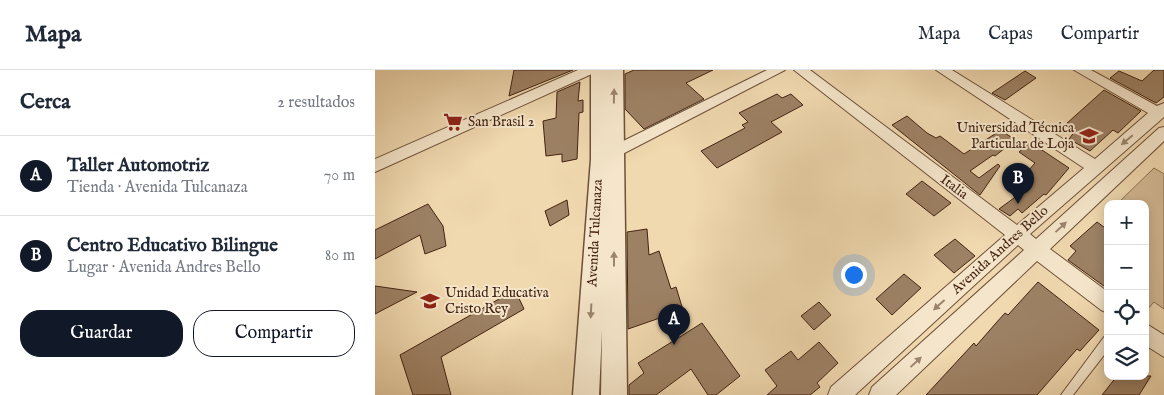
<!DOCTYPE html>
<html lang="es">
<head>
<meta charset="utf-8">
<style>
	:root { --surface:#fff; --page:#f6f6f7; --text:#1f2937; --muted:#747a83; --line:#e0e1e3; --accent:#111827 }
	body { margin:0; font-family:"IM FELL English",serif; background:var(--page); color:var(--text) }
	.controls { position:absolute; right:15px; bottom:15px; display:grid; overflow:hidden; border-radius:10px; box-shadow:0 2px 12px #0003 }
	.controls button { width:45px; height:45px; display:grid; place-items:center; padding:0; border:0; border-bottom:1px solid var(--line); background:var(--surface); color:var(--text); font:25px sans-serif }
	.you { position:absolute; left:478px; top:204px; width:18px; height:18px; margin:-12px; border:4px solid #fff; border-radius:50%; background:#1a73e8; box-shadow:0 0 0 8px #1a73e833 }
	.badge { display:grid; place-items:center; width:32px; height:32px; border-radius:50%; background:var(--accent); color:#fff; font-size:16px; font-weight:700 }
	.pin { position:absolute; translate:-50% -41px; filter:drop-shadow(0 1px 2px #0008) }
	.pin::after { content:''; position:absolute; top:26px; width:18px; height:15px; background:inherit; clip-path:polygon(0 0,100% 0,50% 100%) }
	.list { margin:0; padding:0; list-style:none }
	h2 { display:flex; justify-content:space-between; align-items:center; height:65px; margin:0; padding:0 20px; font-size:21px }
	h2 small { font-size:16px; font-weight:400; color:var(--muted) }
	.list li { display:grid; grid-template-columns:32px 1fr auto; gap:15px; align-items:center; box-sizing:border-box; height:80px; padding:0 20px; border-top:1px solid var(--line) }
	.list b { display:block; font-size:19px; white-space:nowrap }
	.list p { margin:0; font-size:16px; white-space:nowrap; color:var(--muted) }
	.list em { font-size:16px; font-style:normal; color:var(--muted) }
	.actions { display:flex; gap:10px; padding:15px 20px }
	.actions a { flex:1; padding:11px 0; border:1px solid var(--accent); border-radius:20px; text-align:center; font-size:18px; color:var(--accent) }
	.actions .main { background:var(--accent); color:#fff }
	.icon { flex:none; width:28px; height:28px; fill:none; stroke:currentColor; stroke-width:2; stroke-linecap:round; stroke-linejoin:round }
	.map { position:relative; flex:none; width:789px; height:325px; overflow:hidden }
	header { display:flex; align-items:center; gap:30px; box-sizing:border-box; height:70px; padding:0 25px; background:var(--surface); border-bottom:1px solid var(--line) }
	header strong { font-size:24px }
	nav { display:flex; gap:28px; margin-inline-start:auto; font-size:18px }
	main { display:flex }
	aside { flex:1; background:var(--surface) }
	.map>svg:first-child { display:block }
</style>
</head>
<body>
<header>
<strong>Mapa</strong>
<nav><a>Mapa</a><a>Capas</a><a>Compartir</a></nav>
</header>
<main>
<aside>
<h2>Cerca<small>2 resultados</small></h2>
<ul class="list">
<li><span class="badge">A</span><div><b>Taller Automotriz</b><p>Tienda · Avenida Tulcanaza</p></div><em>70 m</em></li>
<li><span class="badge">B</span><div><b>Centro Educativo Bilingue</b><p>Lugar · Avenida Andres Bello</p></div><em>80 m</em></li>
</ul>
<div class="actions"><a class="main">Guardar</a><a>Compartir</a></div>
</aside>
<div class="map">
<svg width="789" height="325" viewBox="0 0 789 325">
	<rect width="100%" height="100%" fill="#f0d8af"/>
	<filter id="stains"><feTurbulence type="fractalNoise" baseFrequency=".004" numOctaves="4"/><feColorMatrix values="0 0 0 0 .2 0 0 0 0 .09 0 0 0 0 .02 0 0 0 .5 -.17"/></filter>
	<radialGradient id="worn" r=".72"><stop offset=".6" stop-color="#630" stop-opacity="0"/><stop offset="1" stop-color="#630" stop-opacity=".3"/></radialGradient>
	<path fill="#d3b994" stroke="#8b6e53" d="M779,98L789,104V239L779,232L770,242V134H742Z"/>
	<g fill="#9d8164" stroke="#432212">
		<path d="M139,0H198L134,26Z"/>
		<path d="M259,0H338L311,13L329,29L269,59L250,39V4Z"/>
		<path d="M779,0H789V27L781,33L735,8L744,1L767,11Z"/>
		<path d="M650,1L661,8L630,30L617,23Z"/>
		<path d="M205,12L203,31L208,30V42L204,43L202,89L187,92V84L171,86L168,51L181,48L182,22Z"/>
		<path d="M729,20L766,41L743,63L738,60L715,81L694,69L700,61L691,54Z"/>
		<path d="M402,24L407,28L416,24L428,35L396,52L407,62L342,98L326,81L370,58L367,55L373,52L364,43Z"/>
		<path d="M532,46L552,63L561,68L565,66L589,84L626,60L640,70L620,86L618,85L595,101L604,108L623,94L625,96L605,125L517,55Z"/>
		<path d="M655,72L694,98L671,125L669,124L647,143L643,139L635,146L624,139L658,114L651,109L656,105L653,101L660,93L644,82Z"/>
		<path d="M547,111L576,133L559,146L531,124Z"/>
		<path d="M192,130L194,145L175,156L170,141Z"/>
		<path d="M53,134L68,156L71,176L50,184L45,165L0,189V160Z"/>
		<path d="M722,152L733,160V219L693,190L701,181L695,176Z"/>
		<path d="M272,159L274,185L284,181L296,219L301,217L308,240L253,259L252,162Z"/>
		<path d="M580,169L600,186L579,203L559,185Z"/>
		<path d="M529,204L546,218L517,245L501,229Z"/>
		<path d="M663,212L724,260L705,281L702,279L662,325H551L599,273L601,276L621,253L630,243L633,245Z"/>
		<path d="M0,216L42,222L0,244Z"/>
		<path d="M140,220L149,239L66,287L76,325H38L25,285Z"/>
		<path d="M444,232L456,245L439,260L426,246Z"/>
		<path d="M327,253L365,306L341,325H333L316,299L281,325H254V315L269,303L263,293Z"/>
		<path d="M444,272L463,293L442,313L445,317L435,325H392L402,316L390,300L416,281L423,290Z"/>
		<path d="M742,306H776L764,325H727Z"/>
	</g>
	<g fill="none" stroke-linecap="round" stroke-linejoin="round">
		<g stroke="#6e5039" stroke-width="2">
			<path id="service" d="M733,266V280L698,325H686L729,267Z"/>
		</g>
		<g stroke="#6e5039" stroke-width="2">
			<g id="minor">
				<path d="M203,0H221L219,3L0,102V89Z"/>
				<path d="M392,0H410L234,91H224L221,87L224,83Z"/>
				<path d="M419,0H435L642,155L709,98L561,0H577L720,89L773,43L699,0H716L782,36L789,33V47L655,164L661,169L784,58L789,57V71L675,179L733,222V243L726,240L662,191L521,325H494L497,317L649,180L643,175L480,325H453L456,317L630,165Z"/>
				<path d="M770,253L789,265V287L770,275Z"/>
			</g>
		</g>
		<g stroke="#6e5039" stroke-width="3">
			<path id="tertiary" d="M216,0H248L252,325H226L227,260L224,325H198L216,89Z"/>
		</g>
		<use href="#service" fill="#f5e6cb" fill-rule="evenodd"/>
		<use href="#minor" fill="#f5e6cb" fill-rule="evenodd"/>
		<use href="#tertiary" fill="#f5e6cb" fill-rule="evenodd"/>
	</g>
	<defs><path id="oneway-solid" d="M-6-.8H1V-3.2L6.5 0L1 3.2V.8H-6Z" transform="scale(1.25)"/></defs>
	<g fill="#9c846e">
		<use href="#oneway-solid" transform="translate(239 26) rotate(-89)"/>
		<use href="#oneway-solid" transform="translate(752 70) rotate(140)"/>
		<use href="#oneway-solid" transform="translate(686 157) rotate(-43)"/>
		<use href="#oneway-solid" transform="translate(239 189) rotate(-90)"/>
		<use href="#oneway-solid" transform="translate(564 235) rotate(138)"/>
		<use href="#oneway-solid" transform="translate(216 241) rotate(93)"/>
		<use href="#oneway-solid" transform="translate(541 292) rotate(-43)"/>
	</g>
	<defs>
		<g id="supermarket-bare" transform="scale(1.5)"><path d="M-6-5.5h2.5l.6 2H6L4.5 2H-2.5L-4.4-4H-6ZM-1.5 3.2a1.3 1.3 0 1 0 .1 0ZM3 3.2a1.3 1.3 0 1 0 .1 0Z" fill="#8f2418" stroke="#f5e6cb" stroke-width="2.5" paint-order="stroke"/></g>
		<g id="university-bare" transform="scale(1.5)"><path d="M0-5L7-2L0 1L-7-2ZM-4 1L0 2.5L4 1V4Q0 6-4 4Z" fill="#8f2418" stroke="#f5e6cb" stroke-width="2.5" paint-order="stroke"/></g>
		<g id="school-bare" transform="scale(1.5)"><path d="M0-5L7-2L0 1L-7-2ZM-4 1L0 2.5L4 1V4Q0 6-4 4Z" fill="#8f2418" stroke="#f5e6cb" stroke-width="2.5" paint-order="stroke"/></g>
	</defs>
	<g fill-rule="evenodd">
		<use href="#supermarket-bare" x="78" y="52"/>
		<use href="#university-bare" x="714" y="66"/>
		<use href="#school-bare" x="55" y="231"/>
	</g>
	<g text-anchor="middle" dominant-baseline="central" stroke-width="4" stroke-linejoin="round" paint-order="stroke">
		<g font-size="14" fill="#432212" stroke="#f5e6cb" text-anchor="start">
			<text x="93" y="52">San Brasil 2</text>
			<text x="699" y="58" text-anchor="end">Universidad Técnica<tspan x="699" dy="16">Particular de Loja</tspan></text>
			<text x="70" y="223">Unidad Educativa<tspan x="70" dy="16">Cristo Rey</tspan></text>
		</g>
		<g font-size="14" fill="#432212" stroke="#f5e6cb">
			<text transform="translate(579 117) rotate(37)">Italia</text>
			<text transform="translate(220 163) rotate(-87)">Avenida Tulcanaza</text>
			<text transform="translate(625 180) rotate(-42)">Avenida Andres Bello</text>
		</g>
	</g>
	<rect width="100%" height="100%" filter="url(#stains)"/>
	<rect width="100%" height="100%" fill="url(#worn)"/>
</svg>
<div class="controls">
<button>+</button>
<button>−</button>
<button><svg class="icon" aria-label="locate" viewBox="0 0 24 24"><circle cx="12" cy="12" r="6"/><path d="M12 2v4M12 18v4M2 12h4M18 12h4"/></svg></button>
<button><svg class="icon" aria-label="layers" viewBox="0 0 24 24"><path d="M12 4l9 5-9 5-9-5zM3 14l9 5 9-5"/></svg></button>
</div>
<div class="you"></div>
<div class="pin badge" style="left:299px;top:275px">A</div>
<div class="pin badge" style="left:643px;top:134px">B</div>
</div>
</main>
</body>
</html>
